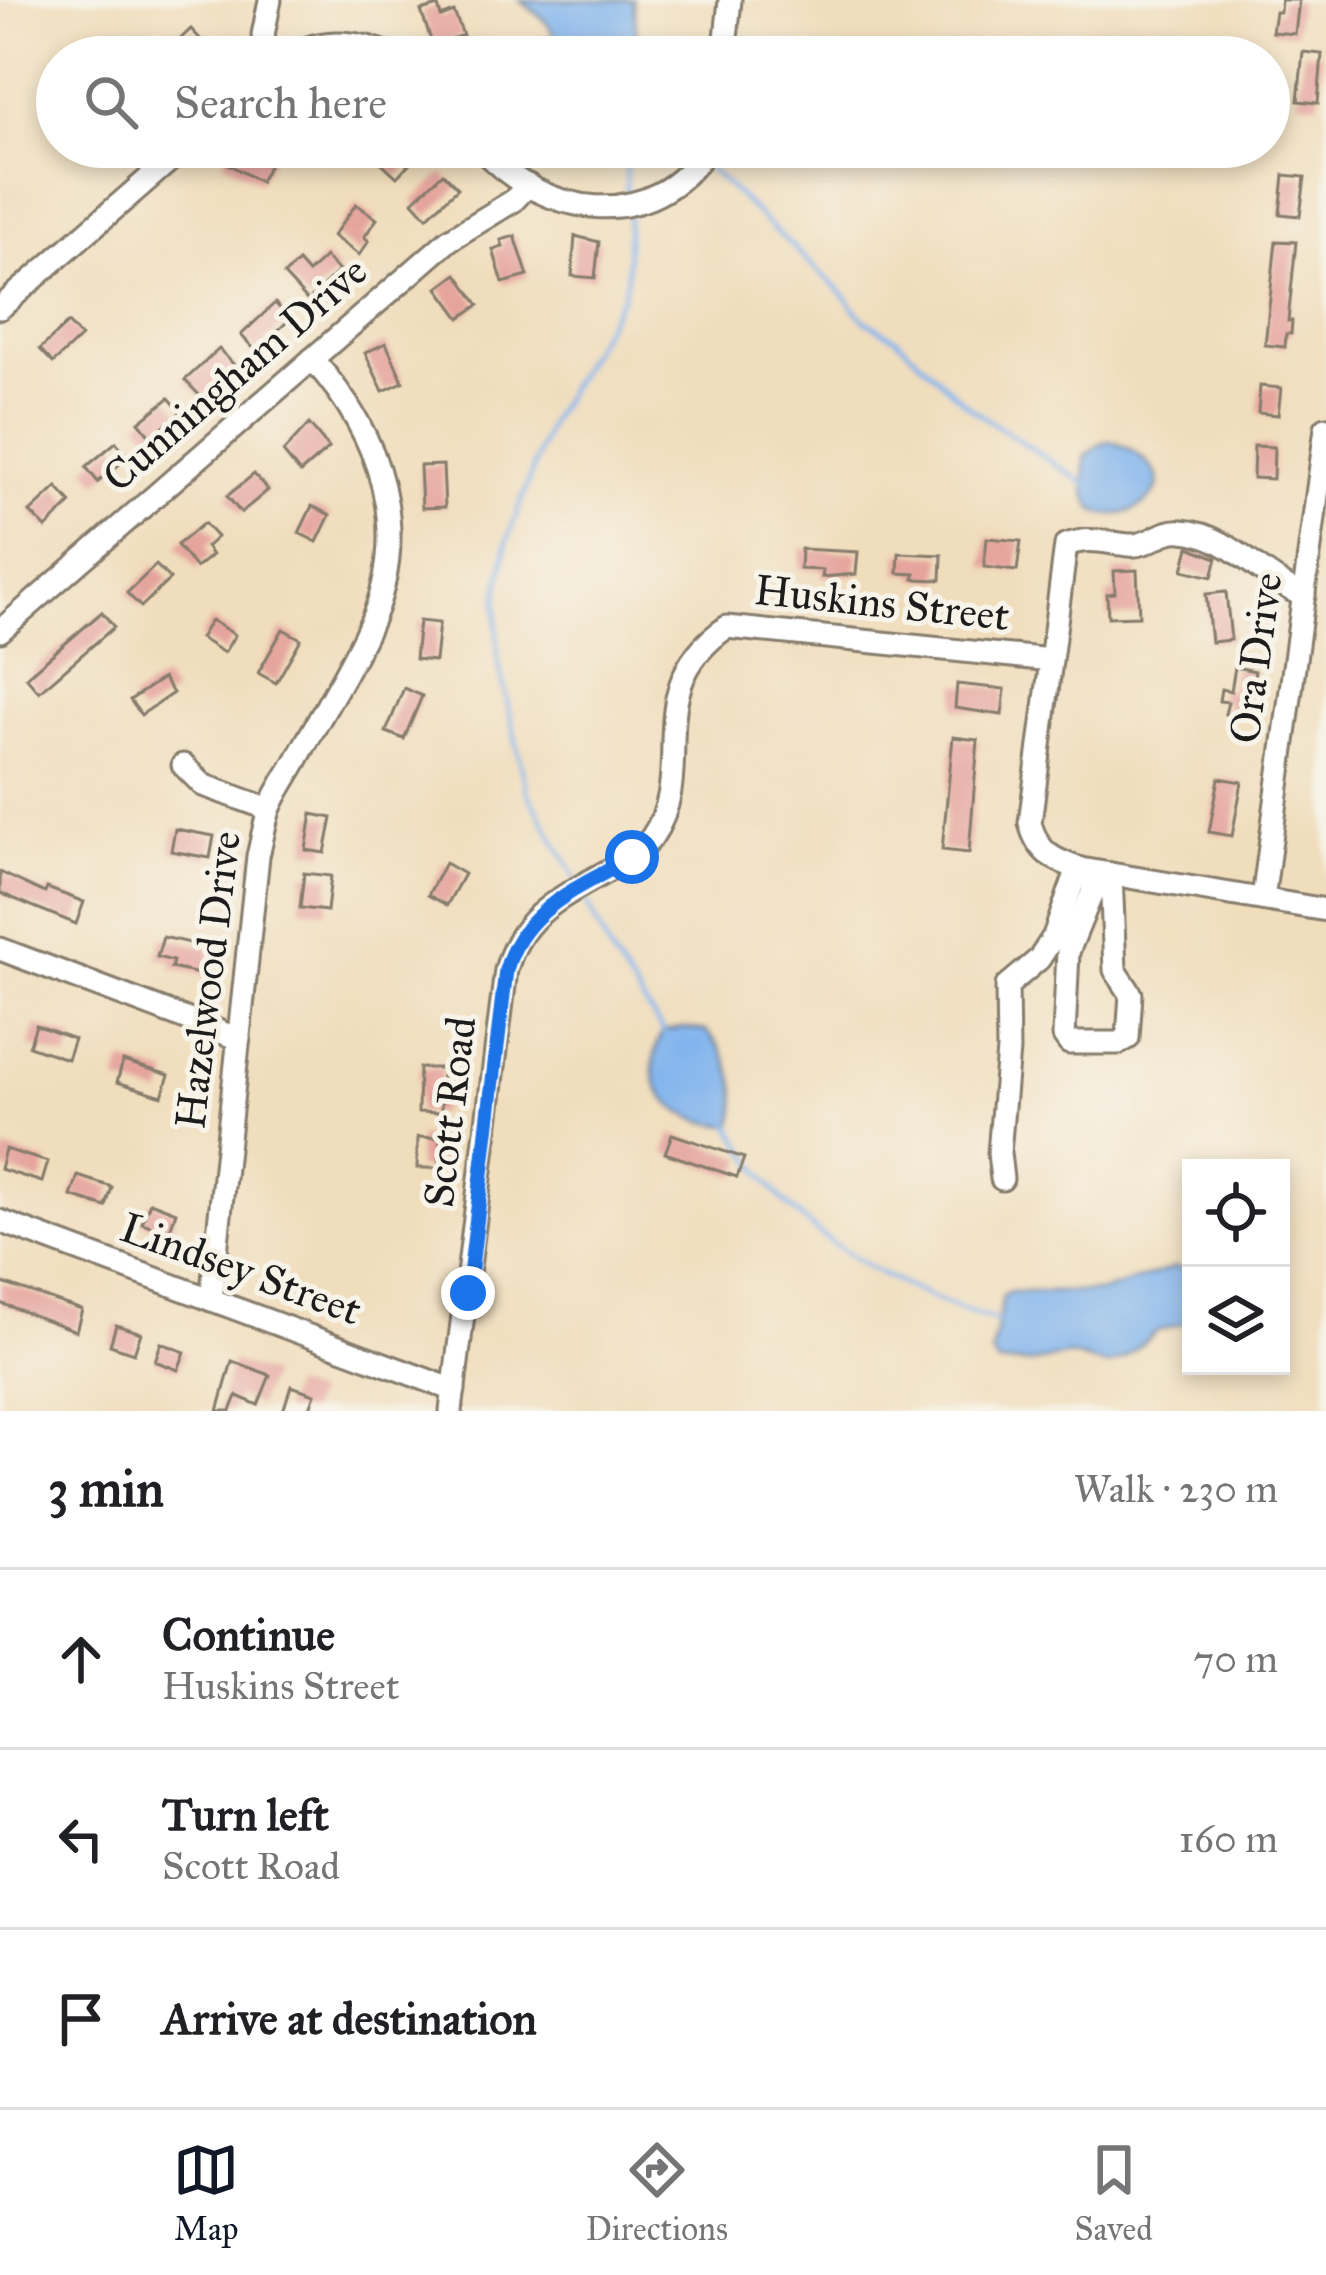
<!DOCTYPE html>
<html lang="en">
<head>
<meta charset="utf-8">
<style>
	:root { --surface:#fff; --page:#f6f6f6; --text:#202124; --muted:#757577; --line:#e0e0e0; --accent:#111827 }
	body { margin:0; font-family:"IM FELL Great Primer",serif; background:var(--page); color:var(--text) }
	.controls { position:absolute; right:36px; bottom:36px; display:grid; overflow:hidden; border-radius:0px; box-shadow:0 6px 18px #0003 }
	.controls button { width:108px; height:108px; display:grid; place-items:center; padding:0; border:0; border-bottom:3px solid var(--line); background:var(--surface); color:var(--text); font:60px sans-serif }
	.stop { position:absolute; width:36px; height:36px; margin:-27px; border:9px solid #1a73e8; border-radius:50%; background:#fff }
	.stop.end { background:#1a73e8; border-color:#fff; box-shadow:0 3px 12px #0008 }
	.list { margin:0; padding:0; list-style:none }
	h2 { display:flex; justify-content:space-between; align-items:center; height:156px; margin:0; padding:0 48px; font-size:51px }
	h2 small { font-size:39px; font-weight:400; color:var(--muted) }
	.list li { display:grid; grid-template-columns:78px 1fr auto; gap:36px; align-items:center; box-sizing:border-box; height:180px; padding:0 48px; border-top:3px solid var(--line) }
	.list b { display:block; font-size:45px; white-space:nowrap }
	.list p { margin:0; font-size:39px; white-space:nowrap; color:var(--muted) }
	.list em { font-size:39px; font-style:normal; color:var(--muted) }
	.icon { flex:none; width:66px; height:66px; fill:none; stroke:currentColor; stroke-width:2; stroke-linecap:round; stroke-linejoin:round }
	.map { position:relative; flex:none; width:1326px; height:1411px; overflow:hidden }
	.search { position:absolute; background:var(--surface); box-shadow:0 6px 18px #0003; left:36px; right:36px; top:36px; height:132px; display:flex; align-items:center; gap:30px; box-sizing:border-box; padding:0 42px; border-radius:66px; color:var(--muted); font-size:45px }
	.sheet { height:696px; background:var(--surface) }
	nav { display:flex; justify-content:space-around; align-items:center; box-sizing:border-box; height:168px; border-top:3px solid var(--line); background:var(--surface); font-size:33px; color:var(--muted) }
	nav a { display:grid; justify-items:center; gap:6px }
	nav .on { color:var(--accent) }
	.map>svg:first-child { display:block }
</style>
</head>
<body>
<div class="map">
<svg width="1326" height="1411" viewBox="0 0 1326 1411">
	<rect width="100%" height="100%" fill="#f7f3e8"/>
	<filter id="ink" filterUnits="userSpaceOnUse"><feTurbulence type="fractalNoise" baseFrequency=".00833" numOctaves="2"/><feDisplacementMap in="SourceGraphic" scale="24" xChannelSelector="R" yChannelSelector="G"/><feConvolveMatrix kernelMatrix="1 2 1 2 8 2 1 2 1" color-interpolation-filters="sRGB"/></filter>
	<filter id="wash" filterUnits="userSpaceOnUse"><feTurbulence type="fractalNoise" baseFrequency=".004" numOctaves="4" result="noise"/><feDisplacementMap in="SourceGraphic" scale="48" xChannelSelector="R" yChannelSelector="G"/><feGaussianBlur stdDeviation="2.7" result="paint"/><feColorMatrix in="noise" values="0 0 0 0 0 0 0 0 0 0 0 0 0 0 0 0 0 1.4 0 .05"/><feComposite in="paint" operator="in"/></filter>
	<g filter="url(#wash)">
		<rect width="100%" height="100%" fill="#f0ddbc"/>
		<g fill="#80b3ed" stroke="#4e6884" stroke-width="3">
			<path d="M520,0H633L639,57H556C558,25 542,18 520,0Z"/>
			<path d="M1110,441C1130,448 1152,460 1159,481C1154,507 1115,524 1093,509L1085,492V457L1099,445Z"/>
			<path d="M684,1028L706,1031C730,1054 744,1094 732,1126C675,1121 635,1090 663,1031Z"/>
			<path d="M1175,1267L1191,1270V1321L1157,1331L1123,1359L1107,1366L1070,1355L1030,1363L998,1364L992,1354L1003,1296L1010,1292H1102Z"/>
		</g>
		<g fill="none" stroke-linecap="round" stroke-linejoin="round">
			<g stroke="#80b3ed" stroke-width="4.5">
				<path d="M625,147L627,195"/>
				<path d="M703,163L840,291L864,320L896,338L969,407L1087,485"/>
				<path d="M576,879L527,791L498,660L497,601L507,541L550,421L623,295L627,276L628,213"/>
				<path d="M583,895L612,956L665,1034"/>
				<path d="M728,1121C744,1147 761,1176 781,1198C836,1258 924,1300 1000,1322"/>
			</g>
		</g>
		<g id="blocks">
			<g fill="#e5a49e">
				<path d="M1281,0H1299L1295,34L1272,32L1275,12H1280Z"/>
				<path d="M438,6L441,17L454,12L463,35L433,46L421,11Z"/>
				<path d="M191,29L217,57H187L175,44Z"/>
				<path d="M1303,52L1322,54L1318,103L1298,101Z"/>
				<path d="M238,147H250L272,159L260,182L223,161L231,148L236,151Z"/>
				<path d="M378,147H406L416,156L397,177L372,154Z"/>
				<path d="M537,147H587L582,164Z"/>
				<path d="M443,173L458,188L427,217L413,201Z"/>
				<path d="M1284,175L1305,177L1300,216L1280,214Z"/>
				<path d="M356,204L377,219L364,237L369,241L359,255L333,236Z"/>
				<path d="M515,236L528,276L503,283L493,250L503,247L501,240Z"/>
				<path d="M575,236L599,242L595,278L572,276Z"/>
				<path d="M1276,241L1296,242L1288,321H1292L1291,334H1286L1285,347L1265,345Z"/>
				<path d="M325,257L339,271L308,301L284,275L298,262L308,273Z"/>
				<path d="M457,274L479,305L460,318L438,288Z"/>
				<path d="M275,303L290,319L256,351L241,335Z"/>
				<path d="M68,323L81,337L53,363L40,349Z"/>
				<path d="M386,343L403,382L383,391L365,353Z"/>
				<path d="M219,349L236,367L202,398L185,380Z"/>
				<path d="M1260,386L1281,388L1278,415L1258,413Z"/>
				<path d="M169,398L181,412L151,437L139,422Z"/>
				<path d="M309,424L329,448L300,473L283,452Z"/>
				<path d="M116,442L128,457L98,482L86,467Z"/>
				<path d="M1254,446L1274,447L1273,479L1253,478Z"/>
				<path d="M443,465L445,507L422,508L420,466Z"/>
				<path d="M254,474L268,490L241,513L227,496Z"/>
				<path d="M57,487L71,503L46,528L30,512Z"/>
				<path d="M312,506L330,515L317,542L299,533Z"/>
				<path d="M204,523L217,537L206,547L212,555L196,568L177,545Z"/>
				<path d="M987,538L1021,541L1017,571L984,567Z"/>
				<path d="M1189,547L1217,558L1212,577L1183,570Z"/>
				<path d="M801,549L858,552L856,574L822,577L823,570L800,569Z"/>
				<path d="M899,553L942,555L941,580L914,579L915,574L898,573Z"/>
				<path d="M156,565L170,579L141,607L127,593Z"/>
				<path d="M1137,570L1139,616L1108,617L1107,594L1115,593L1114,571Z"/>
				<path d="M1226,592L1231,640L1211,642L1206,594Z"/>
				<path d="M102,612L114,627L39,692L26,677Z"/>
				<path d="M211,620L235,635L224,653L200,638Z"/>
				<path d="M419,621L439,623L435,661L415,659Z"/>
				<path d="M283,629L301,639L276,683L258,673Z"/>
				<path d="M1235,667L1255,671L1246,718L1225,714L1228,702L1219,701L1221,689L1231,691Z"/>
				<path d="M163,678L173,693L141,715L130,700Z"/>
				<path d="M957,684L1005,689L1002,715L955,708Z"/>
				<path d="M404,688L422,696L404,739L386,732Z"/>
				<path d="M953,737L978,740L969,853L942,850Z"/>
				<path d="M1219,778L1242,782L1232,836L1209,832Z"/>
				<path d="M312,814L332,818L325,853L306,850Z"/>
				<path d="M175,829L214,836L210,858L171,851Z"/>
				<path d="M445,863L464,874L447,905L428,895Z"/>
				<path d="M0,872L45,893L47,888L84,902L76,924L0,893Z"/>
				<path d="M304,873L331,876L327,911L300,908Z"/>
				<path d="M163,937L212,948L204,975L171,968L173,961L157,957Z"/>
				<path d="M36,1025L74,1039L67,1059L29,1046Z"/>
				<path d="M123,1061L169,1075L162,1096L117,1082Z"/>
				<path d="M419,1068H442L441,1113L418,1112Z"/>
				<path d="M672,1134L744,1158L737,1177L665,1153Z"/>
				<path d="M418,1137L440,1138L439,1168H417Z"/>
				<path d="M5,1149L48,1162L42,1182L0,1169Z"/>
				<path d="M78,1176L112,1187L106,1207L71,1196Z"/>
				<path d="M150,1202L176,1212L169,1232L142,1223Z"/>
				<path d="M0,1282L82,1310L76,1331L0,1303Z"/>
				<path d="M116,1325L141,1333L134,1353L110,1345Z"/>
				<path d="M161,1343L185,1352L178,1370L155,1361Z"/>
				<path d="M232,1361L270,1375L258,1405L237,1396L231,1411H218Z"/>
				<path d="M291,1386L315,1394L309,1411H283Z"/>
			</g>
		</g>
	</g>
	<g filter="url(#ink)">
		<use href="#blocks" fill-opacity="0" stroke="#867c6c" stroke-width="3"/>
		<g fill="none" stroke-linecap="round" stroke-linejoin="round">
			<g stroke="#867c6c" stroke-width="27">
				<g id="minor">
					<path d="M268,57L263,35L270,0"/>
					<path d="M289,57C323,36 360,41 395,57"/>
					<path d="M724,57L730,0"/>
					<path d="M480,147C543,218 653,235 708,147"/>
					<path d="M0,308L185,147"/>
					<path d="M1304,596C1261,578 1229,534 1182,531C1161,529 1149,547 1130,545C1104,543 1092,536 1066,545L1030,823C1038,853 1053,860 1081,869L1326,910"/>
					<path d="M0,631L449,240L513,201L528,185"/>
					<path d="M183,765L203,785L269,809"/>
					<path d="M1095,872L1092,893L1068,952L1064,1036L1069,1043H1119L1128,1038L1131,994L1115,970L1111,874"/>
					<path d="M1263,899L1326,428"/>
					<path d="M0,949L239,1039"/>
					<path d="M1002,1179L999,1153L1008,1050L1007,986L1039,959L1054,936L1078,868"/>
					<path d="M0,1221L454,1390"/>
					<path d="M211,1300L258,856C262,841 264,825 269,810C275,794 287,777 296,761C319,718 346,676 367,631C414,532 381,435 312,359"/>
					<path d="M451,1411L506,970C522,911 567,895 616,866C629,858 643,849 652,837C699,770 637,688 727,627L1051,660"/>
				</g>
			</g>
			<use href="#minor" stroke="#fff" stroke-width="21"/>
		</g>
	</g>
	<g fill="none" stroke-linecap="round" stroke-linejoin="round" filter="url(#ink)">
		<path stroke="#1a73e8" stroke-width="15" d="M468,1293L506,970C523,908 580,888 632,857"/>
	</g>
	<g text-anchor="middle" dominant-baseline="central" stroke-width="10" stroke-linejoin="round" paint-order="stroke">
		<g font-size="42" fill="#1c1c1c" stroke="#f7f3e8">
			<text transform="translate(235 374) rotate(-41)">Cunningham Drive</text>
			<text transform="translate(882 603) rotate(6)">Huskins Street</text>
			<text transform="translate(1256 658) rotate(-82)">Ora Drive</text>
			<text transform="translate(208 980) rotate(-83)">Hazelwood Drive</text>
			<text transform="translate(450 1112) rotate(-83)">Scott Road</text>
			<text transform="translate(241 1269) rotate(20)">Lindsey Street</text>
		</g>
	</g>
</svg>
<div class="controls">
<button><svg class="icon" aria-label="locate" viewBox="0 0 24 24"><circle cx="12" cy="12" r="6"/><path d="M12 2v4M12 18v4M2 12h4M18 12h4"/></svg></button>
<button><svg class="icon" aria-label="layers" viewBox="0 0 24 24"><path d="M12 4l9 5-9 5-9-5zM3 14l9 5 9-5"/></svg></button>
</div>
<div class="stop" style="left:632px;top:857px"></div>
<div class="stop end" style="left:468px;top:1293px"></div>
<div class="search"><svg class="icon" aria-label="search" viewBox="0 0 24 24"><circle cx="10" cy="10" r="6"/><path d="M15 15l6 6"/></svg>Search here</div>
</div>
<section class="sheet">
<h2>3 min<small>Walk · 230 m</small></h2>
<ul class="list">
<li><svg class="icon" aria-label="ahead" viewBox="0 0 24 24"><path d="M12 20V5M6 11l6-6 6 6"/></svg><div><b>Continue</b><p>Huskins Street</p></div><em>70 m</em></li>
<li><svg class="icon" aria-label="left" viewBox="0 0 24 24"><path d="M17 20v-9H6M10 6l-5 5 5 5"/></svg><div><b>Turn left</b><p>Scott Road</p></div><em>160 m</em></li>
<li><svg class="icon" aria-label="arrive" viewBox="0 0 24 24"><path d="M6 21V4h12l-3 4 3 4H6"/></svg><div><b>Arrive at destination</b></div></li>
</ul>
</section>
<nav>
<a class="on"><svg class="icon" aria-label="map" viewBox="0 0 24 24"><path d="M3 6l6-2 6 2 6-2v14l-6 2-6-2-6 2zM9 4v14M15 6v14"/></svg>Map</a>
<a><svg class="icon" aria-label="directions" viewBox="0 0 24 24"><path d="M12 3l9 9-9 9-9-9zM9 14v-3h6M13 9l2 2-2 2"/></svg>Directions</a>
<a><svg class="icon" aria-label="saved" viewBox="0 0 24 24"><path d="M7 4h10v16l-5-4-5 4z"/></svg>Saved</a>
</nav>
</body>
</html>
